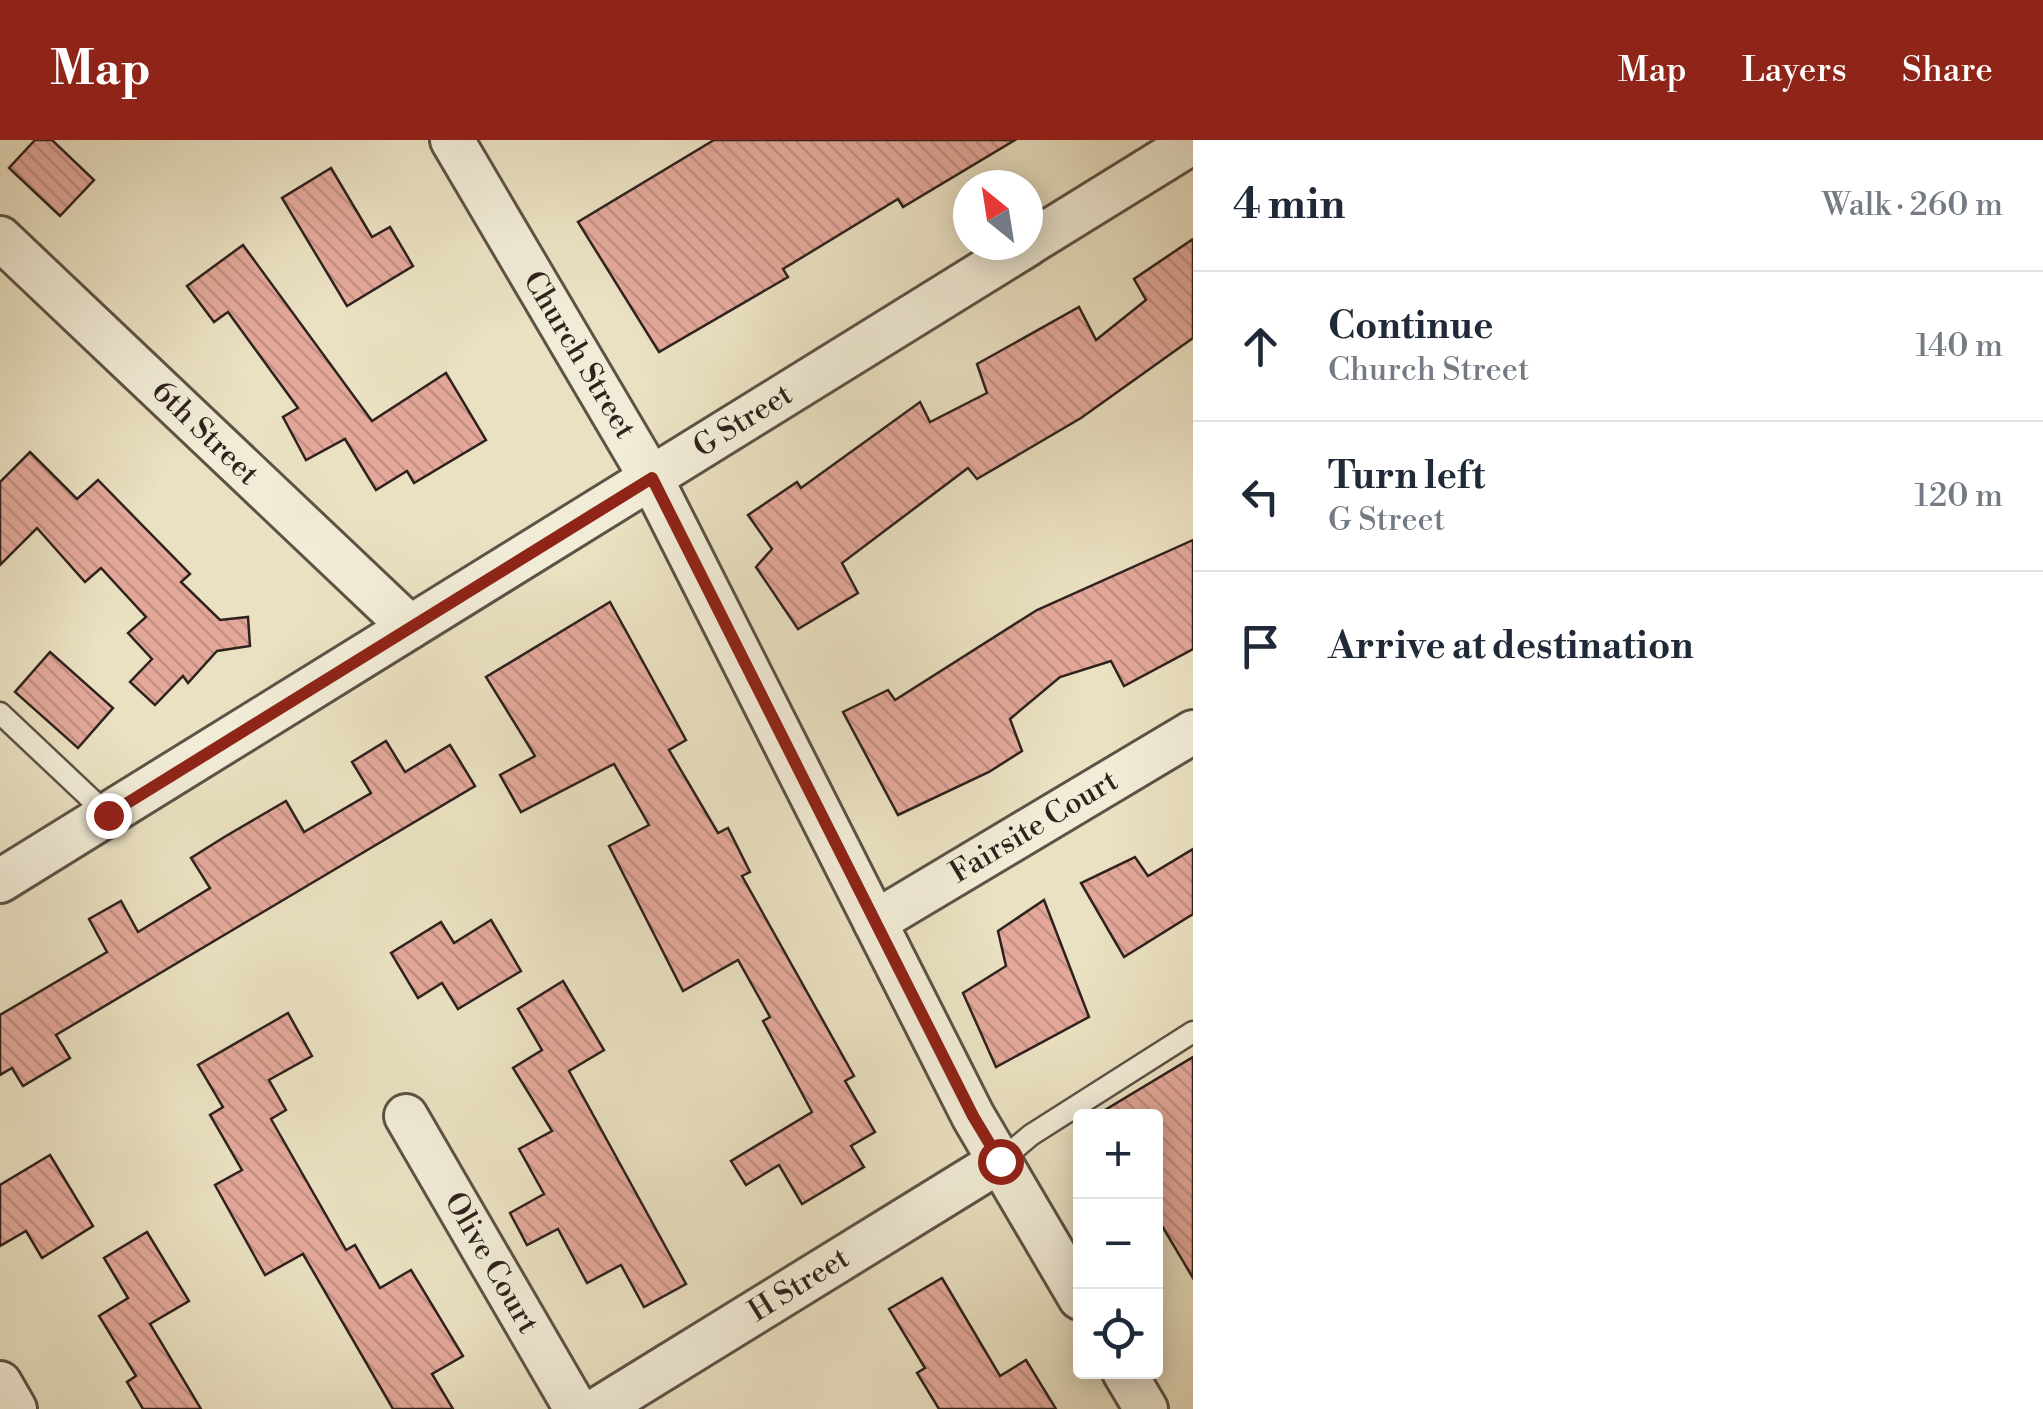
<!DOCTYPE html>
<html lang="en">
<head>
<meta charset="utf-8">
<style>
	:root { --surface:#fff; --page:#f2f2f3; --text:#1f2937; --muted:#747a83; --line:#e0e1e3; --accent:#8f2418 }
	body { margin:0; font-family:"Libre Bodoni",serif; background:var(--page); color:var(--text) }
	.controls { position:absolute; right:30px; bottom:30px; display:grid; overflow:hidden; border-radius:10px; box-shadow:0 5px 25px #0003 }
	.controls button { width:90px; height:90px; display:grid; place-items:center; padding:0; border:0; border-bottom:2px solid var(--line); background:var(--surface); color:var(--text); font:50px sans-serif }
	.compass { position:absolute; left:953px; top:30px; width:90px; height:90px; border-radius:50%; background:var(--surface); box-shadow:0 5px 25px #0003; rotate:330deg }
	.stop { position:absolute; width:30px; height:30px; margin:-22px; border:8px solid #8f2418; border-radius:50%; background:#fff }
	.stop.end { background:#8f2418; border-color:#fff; box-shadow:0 2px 10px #0008 }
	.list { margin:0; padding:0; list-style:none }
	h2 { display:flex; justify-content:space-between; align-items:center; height:130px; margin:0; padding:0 40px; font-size:42px }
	h2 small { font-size:32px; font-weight:400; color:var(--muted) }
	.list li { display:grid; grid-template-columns:65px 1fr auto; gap:30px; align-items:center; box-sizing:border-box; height:150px; padding:0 40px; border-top:2px solid var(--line) }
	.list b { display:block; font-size:38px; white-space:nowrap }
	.list p { margin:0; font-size:32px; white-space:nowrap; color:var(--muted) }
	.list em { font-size:32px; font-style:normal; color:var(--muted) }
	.icon { flex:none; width:55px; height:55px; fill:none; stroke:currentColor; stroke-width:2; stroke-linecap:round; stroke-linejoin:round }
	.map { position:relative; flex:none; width:1193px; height:1269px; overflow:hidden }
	header { display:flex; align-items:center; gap:60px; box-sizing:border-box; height:140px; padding:0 50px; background:var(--accent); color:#fff }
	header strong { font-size:48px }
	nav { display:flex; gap:55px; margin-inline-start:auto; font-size:35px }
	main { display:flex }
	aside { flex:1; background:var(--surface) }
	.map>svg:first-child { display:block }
</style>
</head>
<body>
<header>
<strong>Map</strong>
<nav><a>Map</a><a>Layers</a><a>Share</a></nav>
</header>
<main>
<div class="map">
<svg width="1193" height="1269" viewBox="0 0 1193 1269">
	<defs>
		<pattern id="building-back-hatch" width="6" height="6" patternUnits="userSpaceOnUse" patternTransform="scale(2.5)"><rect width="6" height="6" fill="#e3a89a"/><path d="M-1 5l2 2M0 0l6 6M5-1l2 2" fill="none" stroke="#c39084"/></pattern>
	</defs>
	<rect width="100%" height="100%" fill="#eae1c2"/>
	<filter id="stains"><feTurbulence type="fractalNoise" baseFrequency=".002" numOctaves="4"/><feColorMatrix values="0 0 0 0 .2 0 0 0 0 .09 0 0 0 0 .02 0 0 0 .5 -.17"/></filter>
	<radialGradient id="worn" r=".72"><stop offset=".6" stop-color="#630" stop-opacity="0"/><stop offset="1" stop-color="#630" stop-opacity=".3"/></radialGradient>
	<g fill="url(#building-back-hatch)" stroke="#2e221d" stroke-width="2.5">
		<path d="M35,0H52L94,40L60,76L9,28Z"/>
		<path d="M714,0H1015L903,67L898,59L783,129L788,137L659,212L578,82Z"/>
		<path d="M331,28L372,97L390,87L413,126L347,166L282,58Z"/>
		<path d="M1193,99V198L1081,278L977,339L968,328L842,423L858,453L798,489L756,427L772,409L748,375L797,342L801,348L920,262L930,282L987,253L977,224L1079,167L1096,200L1146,160L1134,139Z"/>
		<path d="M243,105L372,281L446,233L486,300L414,343L407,331L376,350L345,299L306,320L283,277L298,268L228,172L214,182L187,146Z"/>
		<path d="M30,312L77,359L98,340L190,434L181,442L220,480L248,477L250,506L217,511L188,543L183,536L155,565L130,542L152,519L128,493L146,477L101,428L85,442L37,388L0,425V342Z"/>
		<path d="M1193,400V509L1124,546L1111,521L1060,537L1010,579L1022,611L989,632L898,675L843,572L888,550L895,560L1037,470Z"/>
		<path d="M610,462L686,600L669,610L718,693L728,688L750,732L742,736L854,936L845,941L875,992L851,1006L864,1027L802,1064L779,1025L746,1045L731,1021L812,972L763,881L770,877L738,820L683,851L609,706L649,685L614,624L521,672L500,635L535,616L486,537Z"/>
		<path d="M50,512L113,568L78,608L15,552Z"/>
		<path d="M386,601L405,632L450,605L475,646L56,895L70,918L23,946L12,928L0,935V875L107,812L89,779L121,761L138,792L210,748L191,718L226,696L286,661L304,692L371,653L352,622Z"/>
		<path d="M1193,709V774L1124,817L1081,743L1135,717L1148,736Z"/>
		<path d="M1044,760L1089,877L996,927L963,853L1006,826L998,791Z"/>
		<path d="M491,780L521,831L458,869L442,843L418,858L391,813L441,782L454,803Z"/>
		<path d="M563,841L604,910L569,931L686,1144L644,1167L621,1125L587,1143L558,1089L527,1105L510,1073L544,1054L519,1009L552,991L513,928L542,910L518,869Z"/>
		<path d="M288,873L312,916L269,940L286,970L271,979L346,1110L355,1105L380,1148L411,1130L463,1216L432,1234L453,1269H393L303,1114L265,1135L215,1045L242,1030L210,975L223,967L198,925Z"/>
		<path d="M1193,917V1138L1156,1076V976H1095Z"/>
		<path d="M50,1015L93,1086L42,1118L26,1091L0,1106V1045Z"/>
		<path d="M147,1092L189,1161L150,1184L201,1269H143L127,1242L136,1236L99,1176L128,1158L104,1118Z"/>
		<path d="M942,1138L1000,1236L1026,1220L1056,1269H939L917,1233L925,1228L889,1169Z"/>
	</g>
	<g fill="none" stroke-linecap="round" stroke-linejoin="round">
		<g stroke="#5d5246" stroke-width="25">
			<g id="lane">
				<path d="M0,573L108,675"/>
				<path d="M1000,1021L1031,995L1193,892"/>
			</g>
		</g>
		<g stroke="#5d5246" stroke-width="48">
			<g id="street">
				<path d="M452,0L651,338L973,976L1080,1158"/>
				<path d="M0,98L410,487"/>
				<path d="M1028,104L1193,2"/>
				<path d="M0,741L1027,105"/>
				<path d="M875,782L1193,592"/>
				<path d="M406,976L576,1269"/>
				<path d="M1124,1232L1146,1269"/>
				<path d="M0,1243L15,1269"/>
				<path d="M598,1269L1000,1021"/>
			</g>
		</g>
		<use href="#lane" stroke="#f1ecd7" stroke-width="20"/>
		<use href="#street" stroke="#f1ecd7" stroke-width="42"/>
	</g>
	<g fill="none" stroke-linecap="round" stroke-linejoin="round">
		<path stroke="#8f2418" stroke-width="12" d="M108,675L652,338L973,976L1000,1021"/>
	</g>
	<g text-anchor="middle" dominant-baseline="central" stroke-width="8" stroke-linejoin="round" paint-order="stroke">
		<g font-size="30" fill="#2e221d" stroke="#f1ecd7">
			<text transform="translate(579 215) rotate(59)">Church Street</text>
			<text transform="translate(743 281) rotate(-32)">G Street</text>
			<text transform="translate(205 293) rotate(44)">6th Street</text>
			<text transform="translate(1034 687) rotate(-31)">Fairsite Court</text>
			<text transform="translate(491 1123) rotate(60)">Olive Court</text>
			<text transform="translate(799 1145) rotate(-32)">H Street</text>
		</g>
	</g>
	<rect width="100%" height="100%" filter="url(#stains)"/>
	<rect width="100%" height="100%" fill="url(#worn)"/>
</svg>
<div class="controls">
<button>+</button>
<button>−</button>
<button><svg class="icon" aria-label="locate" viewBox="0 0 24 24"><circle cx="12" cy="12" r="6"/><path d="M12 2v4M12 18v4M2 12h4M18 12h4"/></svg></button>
</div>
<svg class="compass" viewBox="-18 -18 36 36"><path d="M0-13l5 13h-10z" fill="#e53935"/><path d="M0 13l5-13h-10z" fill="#747a83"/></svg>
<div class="stop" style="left:1000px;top:1021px"></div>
<div class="stop end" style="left:108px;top:675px"></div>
</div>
<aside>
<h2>4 min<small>Walk · 260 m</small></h2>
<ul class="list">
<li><svg class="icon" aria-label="ahead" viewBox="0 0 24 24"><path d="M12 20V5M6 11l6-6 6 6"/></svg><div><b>Continue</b><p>Church Street</p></div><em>140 m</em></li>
<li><svg class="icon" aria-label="left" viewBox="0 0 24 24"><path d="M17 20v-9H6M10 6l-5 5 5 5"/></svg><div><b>Turn left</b><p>G Street</p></div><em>120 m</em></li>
<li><svg class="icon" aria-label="arrive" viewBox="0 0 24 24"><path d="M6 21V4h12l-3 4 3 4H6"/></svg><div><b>Arrive at destination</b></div></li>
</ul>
</aside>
</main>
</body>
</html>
